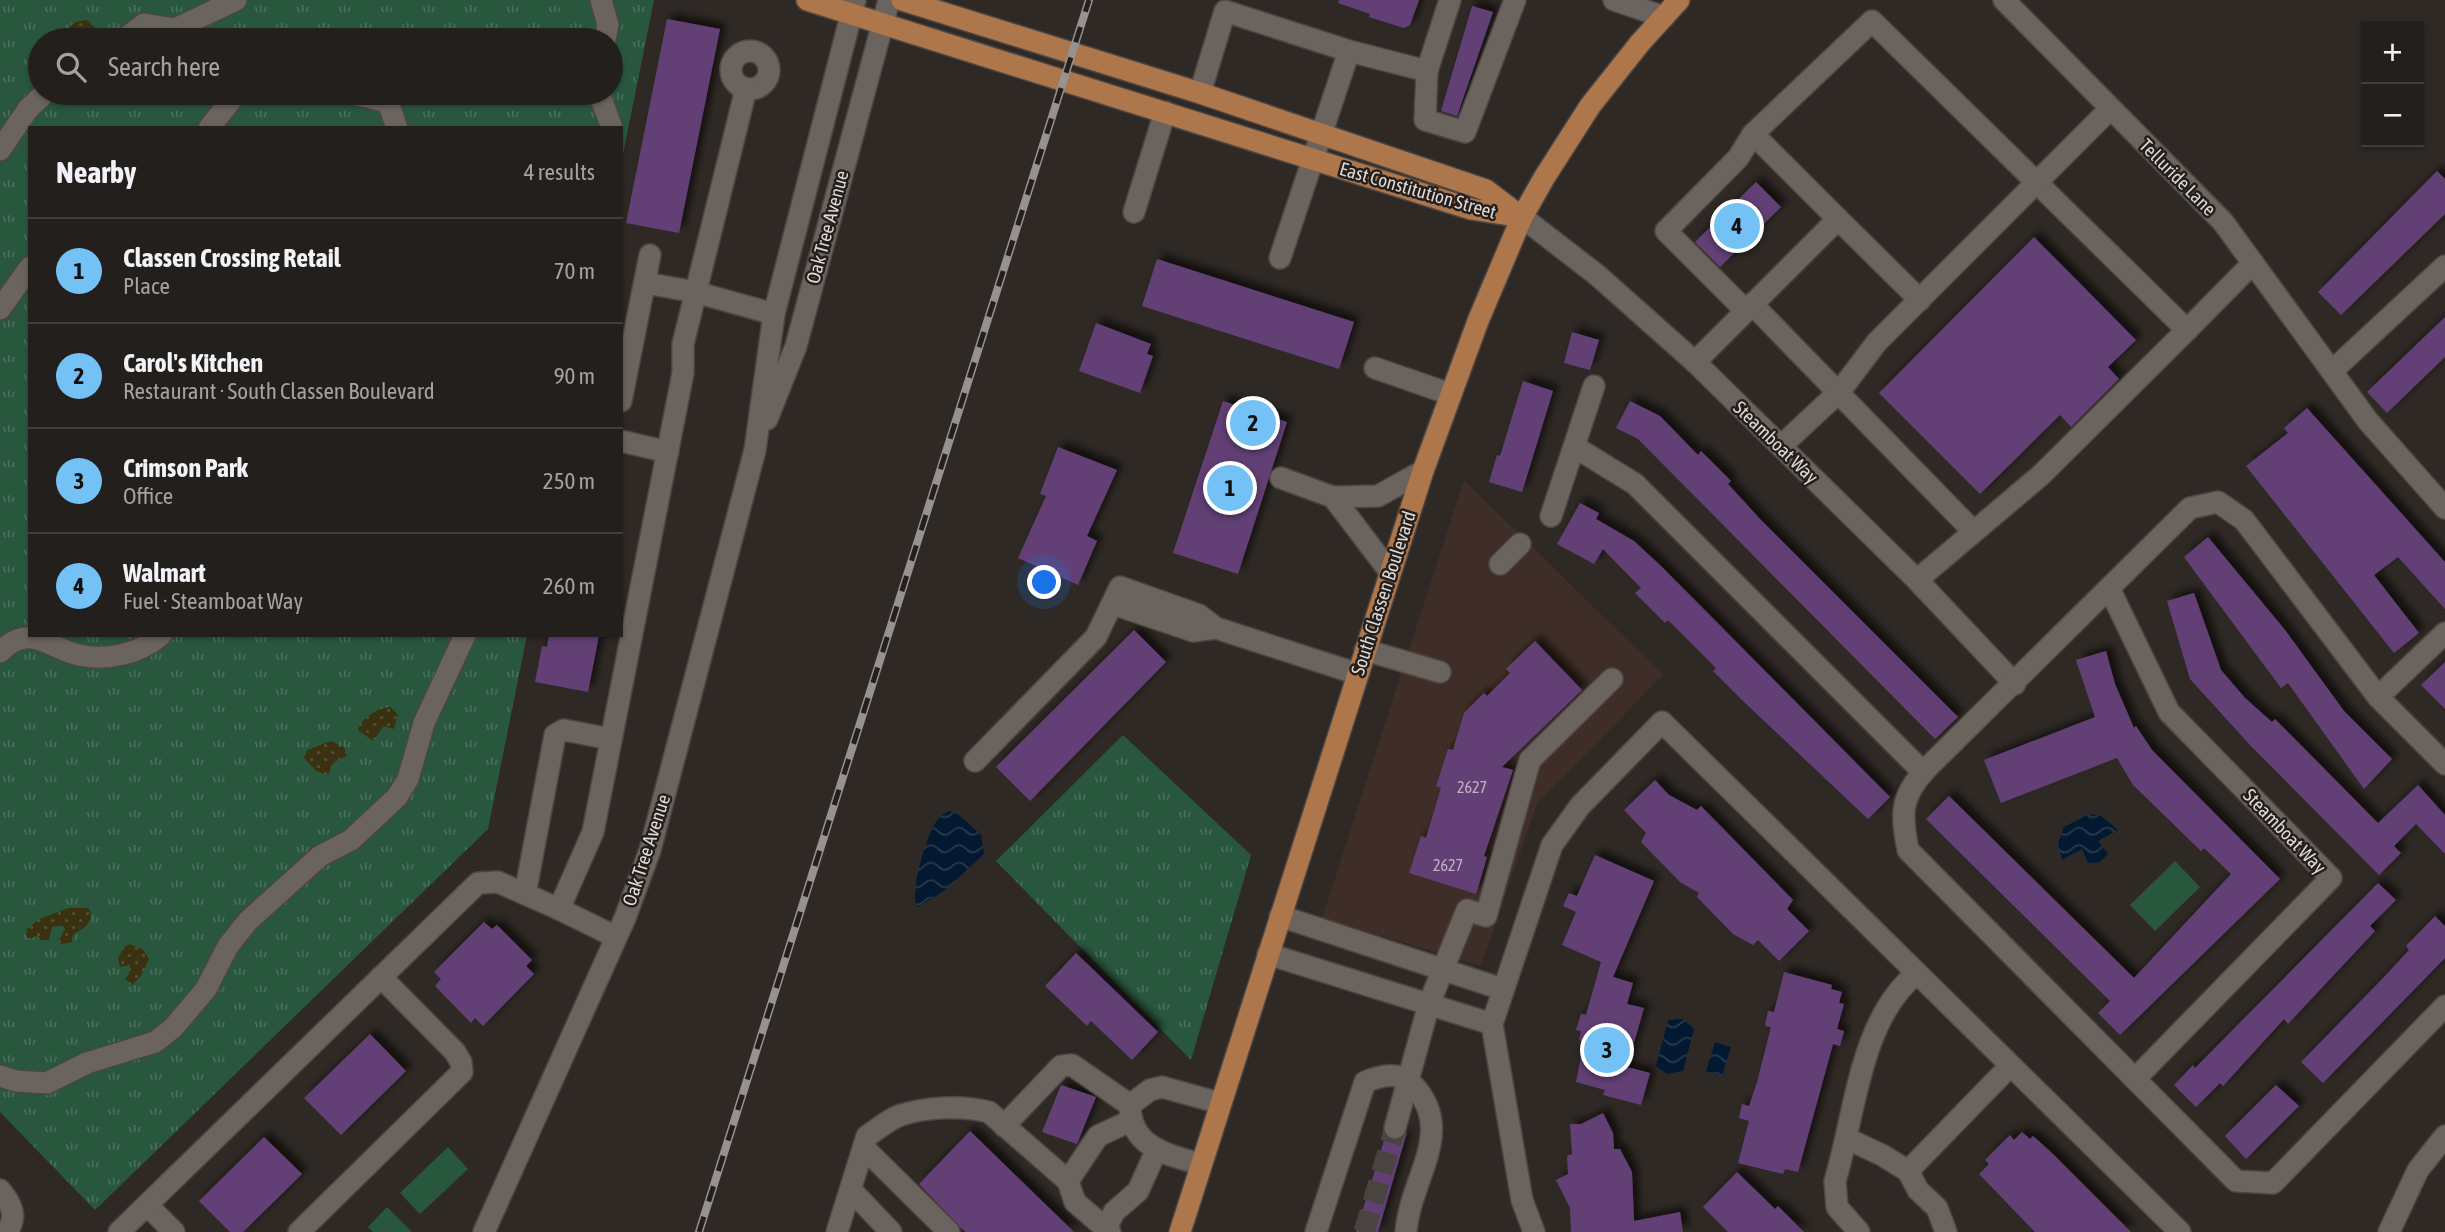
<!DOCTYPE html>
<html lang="en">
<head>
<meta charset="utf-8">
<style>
	:root { --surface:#231f1c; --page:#2b2725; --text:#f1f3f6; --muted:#a3a2a3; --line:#403d3b; --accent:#73c1f5 }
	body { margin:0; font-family:"Asap Condensed",sans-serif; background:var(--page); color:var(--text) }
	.controls { position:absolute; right:21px; top:21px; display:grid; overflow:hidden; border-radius:0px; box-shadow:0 2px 5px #0004 }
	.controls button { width:63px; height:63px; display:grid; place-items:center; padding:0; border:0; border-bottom:2px solid var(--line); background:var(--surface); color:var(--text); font:35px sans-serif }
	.you { position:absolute; left:1045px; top:583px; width:24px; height:24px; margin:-18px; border:5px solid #fff; border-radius:50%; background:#1a73e8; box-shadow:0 0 0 10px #1a73e833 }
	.badge { display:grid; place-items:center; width:46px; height:46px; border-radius:50%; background:var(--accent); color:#111; font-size:23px; font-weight:700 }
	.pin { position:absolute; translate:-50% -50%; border:4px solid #fff; box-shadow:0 2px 7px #0006 }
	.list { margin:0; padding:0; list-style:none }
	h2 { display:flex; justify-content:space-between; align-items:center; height:91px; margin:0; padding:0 28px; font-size:30px }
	h2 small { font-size:23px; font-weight:400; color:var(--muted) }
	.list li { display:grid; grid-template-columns:46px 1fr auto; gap:21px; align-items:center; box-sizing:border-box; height:105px; padding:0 28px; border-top:2px solid var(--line) }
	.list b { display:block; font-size:26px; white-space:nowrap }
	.list p { margin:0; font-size:23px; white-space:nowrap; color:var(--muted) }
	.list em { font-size:23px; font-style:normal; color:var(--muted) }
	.icon { flex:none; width:38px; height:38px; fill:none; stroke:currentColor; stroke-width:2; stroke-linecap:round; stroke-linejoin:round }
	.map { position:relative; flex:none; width:2445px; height:1232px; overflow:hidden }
	.search { position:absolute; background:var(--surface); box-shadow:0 2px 5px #0004; left:28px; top:28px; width:595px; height:77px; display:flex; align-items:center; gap:18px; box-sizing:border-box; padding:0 24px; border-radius:38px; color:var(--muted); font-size:26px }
	.panel { position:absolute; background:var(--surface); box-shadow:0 2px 5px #0004; left:28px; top:126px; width:595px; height:511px; border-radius:0px }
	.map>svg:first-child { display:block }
</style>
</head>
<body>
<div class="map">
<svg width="2445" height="1232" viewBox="0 0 2445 1232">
	<defs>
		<pattern id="grass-tufts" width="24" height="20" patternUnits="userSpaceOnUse" patternTransform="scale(1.75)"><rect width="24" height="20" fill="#28573e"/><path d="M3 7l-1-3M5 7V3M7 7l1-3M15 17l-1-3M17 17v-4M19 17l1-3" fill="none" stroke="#476f59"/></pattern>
		<pattern id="sand-dots" width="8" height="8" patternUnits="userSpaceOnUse" patternTransform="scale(1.75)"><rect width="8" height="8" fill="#3a3111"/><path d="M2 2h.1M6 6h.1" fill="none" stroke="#564e33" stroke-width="1.8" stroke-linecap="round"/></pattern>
		<pattern id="water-waves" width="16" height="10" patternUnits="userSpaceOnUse" patternTransform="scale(1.75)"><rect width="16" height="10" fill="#031931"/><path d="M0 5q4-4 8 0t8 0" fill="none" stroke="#273a4e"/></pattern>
		<filter id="shadow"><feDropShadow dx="6" dy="-6" stdDeviation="3.5" flood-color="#0009"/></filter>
	</defs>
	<rect width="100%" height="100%" fill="#2f2925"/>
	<path fill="#3f2d27" d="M1464,480L1663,675L1537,804L1481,966L1322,918Z"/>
	<g fill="url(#grass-tufts)" fill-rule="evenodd">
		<path d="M0,0H654L621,164V128H30V635H527L488,829L95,1210L0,1112ZM40,40H611V93H40Z"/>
		<path d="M1123,735L1251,855L1191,1060L996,861Z"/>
	</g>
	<g fill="url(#sand-dots)">
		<path d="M87,20L97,30L94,35L80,33L76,40H56L75,22Z"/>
		<path d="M391,707L398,715L394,729L384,726L373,741L358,730C361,718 378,707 391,707Z"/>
		<path d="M331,741L344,747L347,756L334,762L328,775L316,771L304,758L307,750Z"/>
		<path d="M69,908H88L91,913C91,927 82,928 73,935L72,942L61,944L59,940L65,929L63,926L52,927L49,940H41L38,935L30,939L26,936L27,929L39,919Z"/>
		<path d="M130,944L143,950L149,959L141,976L132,985L125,979L129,974L130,965L120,967L118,958L124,947Z"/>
	</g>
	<g fill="#28573e">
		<path d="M2175,861L2200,887L2155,931L2130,905Z"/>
		<path d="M448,1147L468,1169L420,1214L400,1193Z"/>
		<path d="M387,1207L412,1232H373L368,1227Z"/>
	</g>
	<g fill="url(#water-waves)">
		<path d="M949,811L959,815L981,835L984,854L944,891L918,907C908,896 927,834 936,822C939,816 944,814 949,811Z"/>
		<path d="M2089,814L2100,815L2118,830L2098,841L2108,854L2100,862L2088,863L2082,849L2062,860L2058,843L2064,827Z"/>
		<path d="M1683,1019L1694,1029L1683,1071L1667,1074L1656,1066L1668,1020Z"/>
		<path d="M1715,1042L1731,1047L1722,1076L1706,1071Z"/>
	</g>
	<g fill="#624176" filter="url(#shadow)">
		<path d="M1339,0H1419L1410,25L1404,28L1369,17L1370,14L1338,3Z"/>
		<path d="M1472,6L1493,12L1457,116L1441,111Z"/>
		<path d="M667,19L720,29L679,233L626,223Z"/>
		<path d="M2437,171L2445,179V214L2341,315L2318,292Z"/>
		<path d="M1756,182L1781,207L1720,267L1695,242Z"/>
		<path d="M2034,237L2136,340L2108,367L2119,379L2071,427L2060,415L1980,494L1879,393Z"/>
		<path d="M1157,259L1354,322L1339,369L1142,306Z"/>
		<path d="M2445,317V357L2387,413L2367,392Z"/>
		<path d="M1096,323L1151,344L1147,354L1153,356L1140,393L1079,371Z"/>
		<path d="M1572,332L1599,340L1590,370L1564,363Z"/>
		<path d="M1523,381L1553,391L1522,492L1489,482L1497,455L1500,456Z"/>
		<path d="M1223,401L1287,422L1238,574L1173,553Z"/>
		<path d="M1630,401L1660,416L1698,455L1701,451L1731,481L1728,484L1760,519L1958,717L1935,739L1638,439L1616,428Z"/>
		<path d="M2307,408L2445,562V609L2398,557L2374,575L2419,633L2394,653L2246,466L2288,433L2284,428Z"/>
		<path d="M1058,447L1117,470L1087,536L1097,541L1078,585L1018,558L1046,496L1040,494Z"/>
		<path d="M1580,503L1599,513L1596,519L1634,541L1662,567L1890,797L1868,819L1743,701L1713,671L1716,668L1668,620L1665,623L1635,593L1641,588L1603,549L1594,564L1557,544Z"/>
		<path d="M2208,537L2285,630L2344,711L2392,759L2364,789L2288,683L2281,688L2184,557Z"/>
		<path d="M2194,593L2221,670L2245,698L2272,722L2275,719L2378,823L2418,785L2445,815V854L2416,824L2394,846L2401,853L2379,875L2250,745L2190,679L2167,601Z"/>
		<path d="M1134,630L1166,662L1030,801L996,767Z"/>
		<path d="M549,635H599L588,692L535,682L542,646L547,647Z"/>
		<path d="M1535,641L1582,690L1502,767L1513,770L1484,856L1487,857L1476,894L1409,873L1421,836L1426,838L1441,788L1436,786L1448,749L1453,750L1464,713L1484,693L1487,696L1510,673L1506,669Z"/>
		<path d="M2106,651L2115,684L2134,728L2136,726L2152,750L2280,879L2120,1035L2098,1013L2110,1001L1926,819L1949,796L2134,978L2231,874L2204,848L2201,851L2133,785L2117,758L2001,803L1984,760L2095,717L2076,660Z"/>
		<path d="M2445,662V709L2421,685Z"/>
		<path d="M1655,780L1669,795L1697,810L1701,806L1793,900L1787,909L1809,931L1779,961L1758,940L1753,945L1733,934L1697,897L1699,893L1680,882L1641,842L1646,833L1624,810Z"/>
		<path d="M1595,855L1654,881L1613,977L1633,983L1627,1004L1644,1008L1627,1067L1650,1073L1641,1105L1603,1095L1605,1090L1576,1082L1584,1041L1579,1040L1581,1031L1576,1030L1581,1014L1586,1015L1601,962L1562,945L1576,912L1563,906L1569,893L1577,896Z"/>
		<path d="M2378,883L2396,900L2370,926L2375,931L2288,1024L2284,1019L2223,1086L2220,1083L2196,1107L2174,1085L2193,1065L2195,1068Z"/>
		<path d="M2435,916L2445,926V958L2323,1083L2301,1062L2385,976L2409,950L2406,946Z"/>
		<path d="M484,922L492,929L497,925L532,960L526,966L534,974L483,1026L475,1018L471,1023L435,986L441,979L434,972Z"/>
		<path d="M1076,953L1158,1032L1132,1060L1091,1021L1087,1026L1045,986Z"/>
		<path d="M1784,972L1832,985L1831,989L1842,992L1839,1003L1844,1004L1837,1029L1844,1031L1840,1046L1833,1044L1798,1172L1785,1169L1783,1174L1738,1163L1749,1121L1739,1118L1742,1104L1749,1106L1757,1082L1771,1027L1765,1026L1768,1011L1774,1012Z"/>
		<path d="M370,1034L406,1071L341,1135L304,1098Z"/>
		<path d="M1061,1085L1096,1097L1077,1144L1042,1132Z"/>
		<path d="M2276,1085L2299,1106L2246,1159L2225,1136Z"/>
		<path d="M1603,1113L1613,1133L1614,1149H1620L1632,1172L1634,1221L1680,1212L1683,1232H1571L1570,1208L1556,1180L1568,1174L1567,1156L1572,1154L1570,1124H1581Z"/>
		<path d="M970,1131L1074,1232H966L961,1228L919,1184Z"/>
		<path d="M1407,1132L1378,1232H1356L1385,1137L1398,1141Z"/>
		<path d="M2022,1132L2030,1139L2033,1136L2052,1153L2131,1232H2035L1979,1174L1989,1164L1985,1160L2010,1135L2014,1140Z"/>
		<path d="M264,1137L302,1174L243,1232H230L199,1201Z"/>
		<path d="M1737,1172L1775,1209L1778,1206L1804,1232H1728L1703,1207Z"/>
	</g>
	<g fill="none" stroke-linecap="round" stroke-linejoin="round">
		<path stroke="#494440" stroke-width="21" stroke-dasharray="21 10" stroke-linecap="butt" d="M1364,1232L1395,1128"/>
		<g stroke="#4b4543" stroke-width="24">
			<g id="minor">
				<path d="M601,0L608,25L605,40"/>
				<path d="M1614,0L1664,17"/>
				<path d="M2004,0L2223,222L2368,421L2445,508"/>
				<path d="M123,40L144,24L175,29L236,0"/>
				<circle cx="750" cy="70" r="19"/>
				<path d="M1427,71L1425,120L1465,132L1515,0"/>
				<path d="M349,93L388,102L397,128"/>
				<path d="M599,93L612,128"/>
				<path d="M1200,93L1225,11L1349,51L1427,71L1450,0"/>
				<path d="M209,128L237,93"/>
				<path d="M0,150L28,109L45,93"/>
				<path d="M1134,212L1165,112"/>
				<path d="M1522,217L1597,275L1695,362L1917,580L2015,684"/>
				<path d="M1838,219L1920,300"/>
				<path d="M1280,258L1349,51"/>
				<path d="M646,283L695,292L774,314"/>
				<path d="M1752,304L1972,530"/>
				<path d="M0,309L30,267"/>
				<path d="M1746,311L1666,231L1738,158L1753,134"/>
				<path d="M2187,330L2253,263"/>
				<path d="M1695,362L1838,219L1753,134L1872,21L2187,330L2041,475L1917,580"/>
				<path d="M1375,368L1450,394"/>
				<path d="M2332,371L2445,266"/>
				<path d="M621,401L650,255"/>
				<path d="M767,419L796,346L889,0"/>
				<path d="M621,441L668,452"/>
				<path d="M1781,446L1840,391L1877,342L2110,109"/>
				<path d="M1575,447L1635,484L1923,772"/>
				<path d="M1281,478L1333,497L1378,496L1423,471"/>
				<path d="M1333,497L1390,572"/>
				<path d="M1551,516L1594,386"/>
				<path d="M1500,564L1520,544"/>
				<path d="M2109,588L2169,712L2331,878L2135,1079"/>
				<path d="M1113,604L1193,631L1216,628"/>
				<path d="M1365,650L1440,672"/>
				<path d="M0,652C30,622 48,648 79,655C107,661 140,654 161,635"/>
				<path d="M2378,697L2445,633"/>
				<path d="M975,761L1096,637L1120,587L1199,615L1216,628L1358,674"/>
				<path d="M2445,764L2378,697L2244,520L2218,502L2190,508L1926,769C1900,797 1901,814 1908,850L2236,1181L2273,1183L2445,1006"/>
				<path d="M525,894L555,735L564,730L611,739"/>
				<path d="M559,909L616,937"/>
				<path d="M1280,916L1502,989"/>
				<path d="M1268,954L1492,1024"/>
				<path d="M0,1076L16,1081L47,1083L87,1063L155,1042L173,1028L206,989L228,946L248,921L320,856L351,840L397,797L408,779L424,723L465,635"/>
				<path d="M1004,1126L1061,1066L1072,1065L1130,1105"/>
				<path d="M1395,1128L1429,1004L1467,910L1486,916L1530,760L1612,679"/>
				<path d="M1848,1139L1882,1155L1908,1171"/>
				<path d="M864,1148L949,1232"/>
				<path d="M1201,1164C1167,1155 1130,1147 1130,1105L1150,1090L1162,1087L1220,1103"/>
				<path d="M0,1190C11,1203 18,1216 7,1232"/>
				<path d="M851,1190L891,1232"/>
				<path d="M147,1205L174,1232"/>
				<path d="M1106,1229L1114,1212L1138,1191L1157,1149"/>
				<path d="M119,1232L478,883L498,882L559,909L593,832L683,373V344L746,89"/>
				<path d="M299,1232L462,1072L461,1062L455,1052L381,977"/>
				<path d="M484,1232L625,918L650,850L755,450L774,314L855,0"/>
				<path d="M837,1232L867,1136C878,1129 889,1119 901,1115C927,1107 962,1105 989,1112L1068,1181"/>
				<path d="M1110,1232L1075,1202L1068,1181L1098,1136L1130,1121"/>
				<path d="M1316,1232L1365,1082C1379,1076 1399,1071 1411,1083C1458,1130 1410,1177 1406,1232"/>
				<path d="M1534,1232L1522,1200L1492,1024L1552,845L1580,806L1662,722L2180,1232"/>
				<path d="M1859,1232L1837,1207L1835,1181C1855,1115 1860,1019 1916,974"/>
				<path d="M1946,1232L1937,1208L1918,1190L1908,1171L2010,1066"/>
				<path d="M2389,1232L2418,1170L2445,1136"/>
			</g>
		</g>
		<g stroke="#4b4543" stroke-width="24">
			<g id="major">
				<path d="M807,0L1471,209L1522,217"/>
				<path d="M902,0L1200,93L1486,190L1520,216"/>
				<path d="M1180,1232L1423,471L1478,321L1522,217L1544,178L1590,106L1640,43L1679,0"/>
			</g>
		</g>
		<use href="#minor" stroke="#6a635e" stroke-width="21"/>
		<use href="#major" stroke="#ad764b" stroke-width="21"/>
		<g stroke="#97928f" stroke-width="8">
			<path id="rail" d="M699,1232L1089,0"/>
		</g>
		<use href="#rail" stroke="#251f1c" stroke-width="5" stroke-dasharray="16" stroke-linecap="butt"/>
	</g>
	<g text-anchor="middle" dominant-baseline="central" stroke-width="5" stroke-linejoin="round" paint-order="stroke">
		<g font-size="16" fill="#bfb4c0">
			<text x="1472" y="787">2627</text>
			<text x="1448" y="865">2627</text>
		</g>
		<g font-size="19" fill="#dedad8" stroke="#251f1c">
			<text transform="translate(2178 177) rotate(45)">Telluride Lane</text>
			<text transform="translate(1418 190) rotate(16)">East Constitution Street</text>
			<text transform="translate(827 227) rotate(-75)">Oak Tree Avenue</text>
			<text transform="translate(1776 442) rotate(44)">Steamboat Way</text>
			<text transform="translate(1383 593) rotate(-72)">South Classen Boulevard</text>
			<text transform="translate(2285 831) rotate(46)">Steamboat Way</text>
			<text transform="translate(646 850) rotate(-72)">Oak Tree Avenue</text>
		</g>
	</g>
</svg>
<div class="controls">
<button>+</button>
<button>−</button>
</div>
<div class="you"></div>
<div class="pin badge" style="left:1230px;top:488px">1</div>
<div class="pin badge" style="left:1253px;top:423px">2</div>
<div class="pin badge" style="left:1607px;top:1050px">3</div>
<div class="pin badge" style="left:1737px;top:226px">4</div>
<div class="search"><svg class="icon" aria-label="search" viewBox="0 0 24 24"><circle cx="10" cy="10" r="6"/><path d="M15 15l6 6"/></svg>Search here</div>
<section class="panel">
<h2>Nearby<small>4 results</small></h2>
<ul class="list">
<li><span class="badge">1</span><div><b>Classen Crossing Retail</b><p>Place</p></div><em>70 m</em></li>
<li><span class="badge">2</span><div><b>Carol's Kitchen</b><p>Restaurant · South Classen Boulevard</p></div><em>90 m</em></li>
<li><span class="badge">3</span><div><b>Crimson Park</b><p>Office</p></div><em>250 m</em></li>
<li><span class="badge">4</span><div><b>Walmart</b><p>Fuel · Steamboat Way</p></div><em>260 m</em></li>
</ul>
</section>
</div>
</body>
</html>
